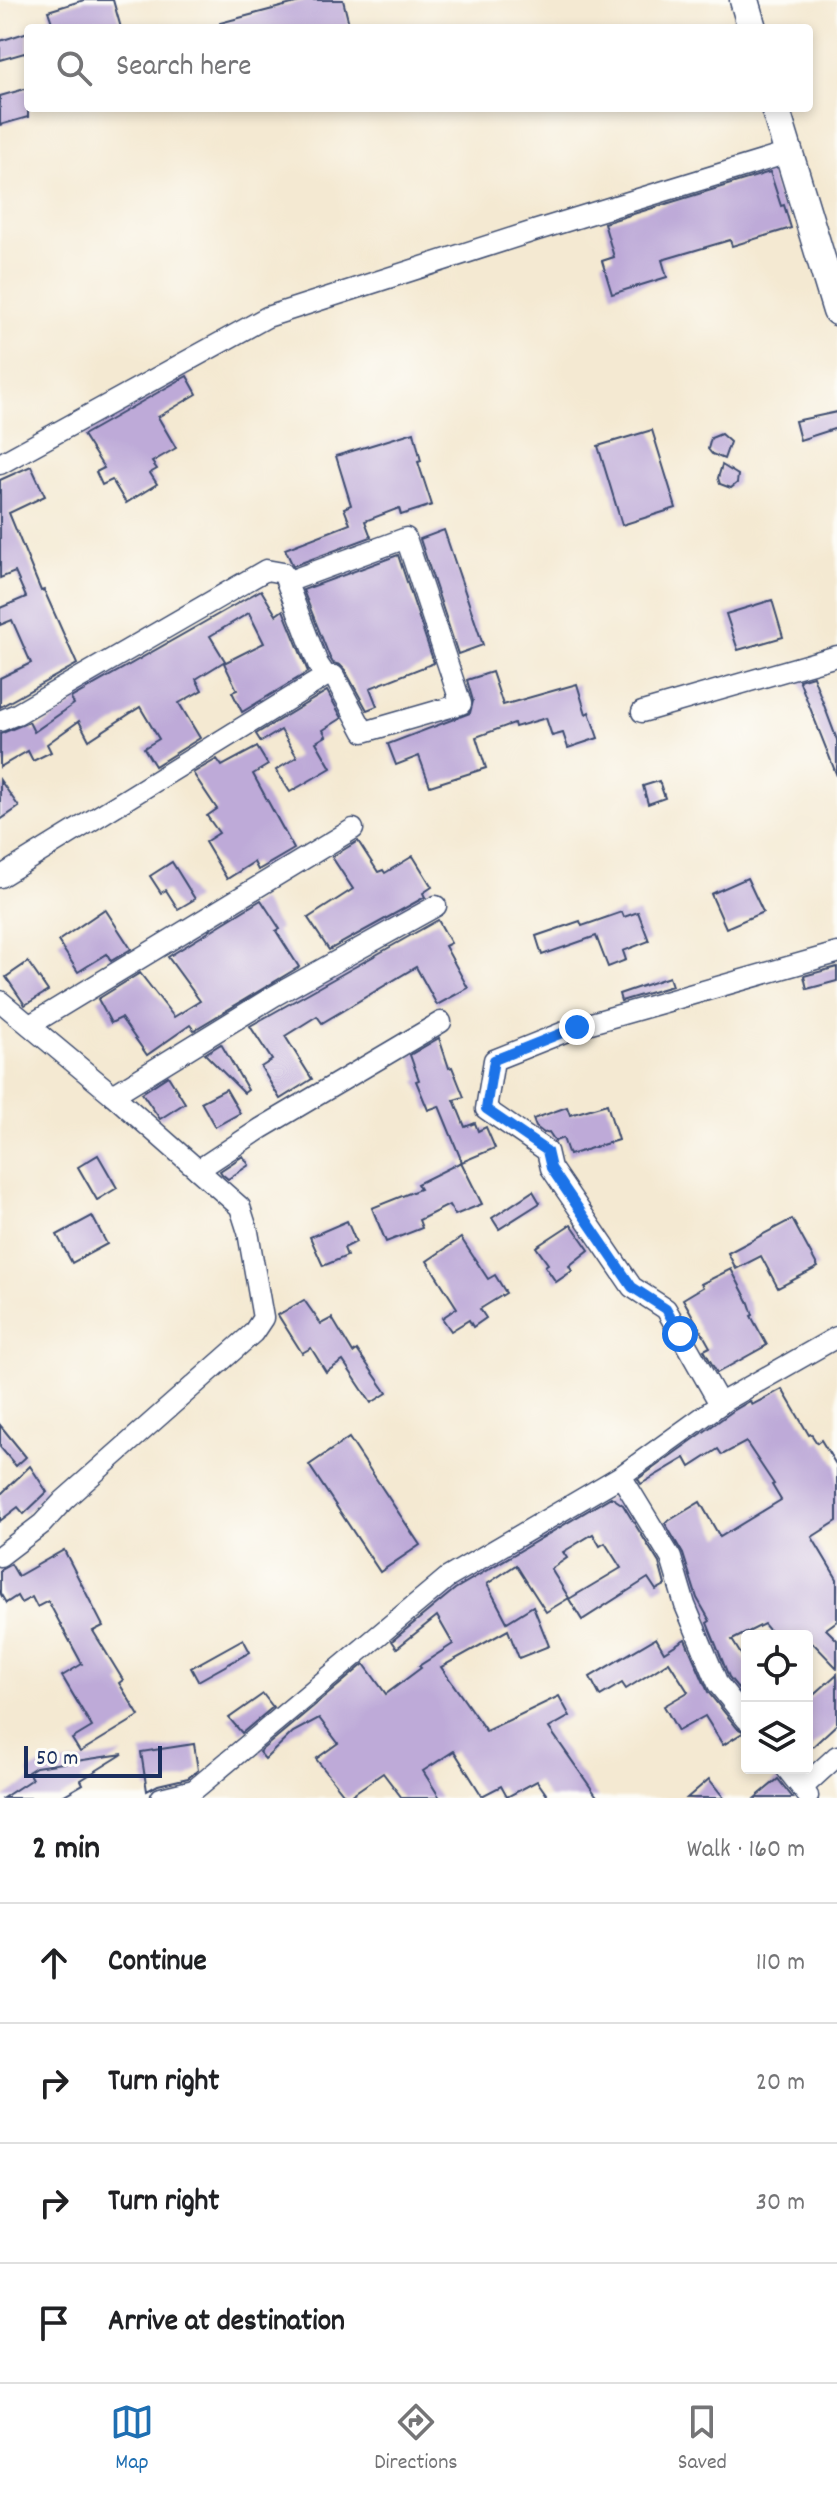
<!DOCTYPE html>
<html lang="en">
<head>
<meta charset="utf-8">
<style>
	:root { --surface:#fff; --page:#f6f6f6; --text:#202124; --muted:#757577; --line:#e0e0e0; --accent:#1f6fb2 }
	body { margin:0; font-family:Dekko,sans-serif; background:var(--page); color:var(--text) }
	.controls { position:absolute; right:24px; bottom:24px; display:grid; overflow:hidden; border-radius:8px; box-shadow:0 4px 12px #0003 }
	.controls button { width:72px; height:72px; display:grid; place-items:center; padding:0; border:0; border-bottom:2px solid var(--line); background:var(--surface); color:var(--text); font:40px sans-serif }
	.scale { position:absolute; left:24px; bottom:20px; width:138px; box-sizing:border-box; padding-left:8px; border:4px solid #1b2f5e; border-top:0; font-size:22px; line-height:28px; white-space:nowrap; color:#1b2f5e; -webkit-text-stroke:6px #fdfcf7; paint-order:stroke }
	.stop { position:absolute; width:24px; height:24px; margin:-18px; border:6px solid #1a73e8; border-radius:50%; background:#fff }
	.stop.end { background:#1a73e8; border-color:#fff; box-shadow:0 2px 8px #0008 }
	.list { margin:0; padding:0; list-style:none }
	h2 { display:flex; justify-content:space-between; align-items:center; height:104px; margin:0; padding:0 32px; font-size:34px }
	h2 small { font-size:26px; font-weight:400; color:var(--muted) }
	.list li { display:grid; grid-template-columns:52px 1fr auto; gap:24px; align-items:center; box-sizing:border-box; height:120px; padding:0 32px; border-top:2px solid var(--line) }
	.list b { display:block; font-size:30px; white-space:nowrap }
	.list em { font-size:26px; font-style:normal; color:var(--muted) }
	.icon { flex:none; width:44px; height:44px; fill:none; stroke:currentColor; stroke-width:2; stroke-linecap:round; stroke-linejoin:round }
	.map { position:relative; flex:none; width:837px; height:1798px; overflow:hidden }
	.search { position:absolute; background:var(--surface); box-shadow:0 4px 12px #0003; left:24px; right:24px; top:24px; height:88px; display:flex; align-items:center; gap:20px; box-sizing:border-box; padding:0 28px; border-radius:8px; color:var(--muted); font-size:30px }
	.sheet { height:584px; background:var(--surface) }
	nav { display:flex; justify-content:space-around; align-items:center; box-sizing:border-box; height:112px; border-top:2px solid var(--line); background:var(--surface); font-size:22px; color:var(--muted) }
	nav a { display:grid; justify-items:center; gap:4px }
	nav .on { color:var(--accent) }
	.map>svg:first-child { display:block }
</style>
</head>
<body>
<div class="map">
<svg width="837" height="1798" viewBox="0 0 837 1798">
	<rect width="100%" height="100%" fill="#fdfcf7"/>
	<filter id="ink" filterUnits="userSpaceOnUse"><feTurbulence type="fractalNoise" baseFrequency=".0125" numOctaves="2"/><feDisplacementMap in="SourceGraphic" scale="16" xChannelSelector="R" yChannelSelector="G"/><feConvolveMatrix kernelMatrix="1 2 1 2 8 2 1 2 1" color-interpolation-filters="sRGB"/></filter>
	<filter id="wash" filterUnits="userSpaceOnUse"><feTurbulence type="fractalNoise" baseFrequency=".006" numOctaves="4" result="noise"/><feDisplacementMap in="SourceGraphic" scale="32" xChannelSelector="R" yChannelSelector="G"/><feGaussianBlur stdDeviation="1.8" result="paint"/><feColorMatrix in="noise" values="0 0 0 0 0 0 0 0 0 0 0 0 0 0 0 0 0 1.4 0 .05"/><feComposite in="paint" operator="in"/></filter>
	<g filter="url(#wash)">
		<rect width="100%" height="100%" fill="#f4e9d2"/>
		<g id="blocks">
			<g fill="#beaad8">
				<path d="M84,0H113L121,28H54L48,11Z"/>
				<path d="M307,0H343L350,28H220V23Z"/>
				<path d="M28,32V52L0,60V41Z"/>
				<path d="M28,88V117L0,125V96Z"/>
				<path d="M770,172L781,206L784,205L791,228L732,246L730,240L662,260L667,277L612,294L602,261L614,257L604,223Z"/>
				<path d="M187,376L197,394L158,417L176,448L152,462L157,469L150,473L157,484L126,503L112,480L102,485L96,472L104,468L83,435Z"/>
				<path d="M837,412V428L800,440L795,421Z"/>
				<path d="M652,430L676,508L622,525L598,446Z"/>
				<path d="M414,432L421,461L418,462L432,505L401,515L399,508L365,521L371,537L293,566L285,549L350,524L344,508L351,505L336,456Z"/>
				<path d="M721,434L730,442L724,459L712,454L708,449L711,438Z"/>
				<path d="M722,465L738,475L737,483L731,488L720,484L718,478Z"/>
				<path d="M31,466L45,496L9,513L41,591L44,590L77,664L0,707V678L31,663L12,620L0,625V608L26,597L15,572L0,578V480Z"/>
				<path d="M444,530L483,645L458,654L420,539Z"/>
				<path d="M398,555L434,663L370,688L377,706L367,710L345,670L340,665L333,663L330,658L303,590Z"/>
				<path d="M261,590L276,615L283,610L308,672L242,712L232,692L237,690L224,663L264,643L249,613L210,636L225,661L196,679L202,690L179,703L200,738L155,766L144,748L159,739L140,707L89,740L79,721L47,744L51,752L33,761L28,751L0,767V734L29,722L34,732L74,704L71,698Z"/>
				<path d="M772,600L783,637L738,650L726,614Z"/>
				<path d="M492,672L503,705L577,684L586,714L589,712L598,738L568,748L563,733L552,736L546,718L515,727L514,723L476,737L486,768L430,786L419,756L396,765L388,744L470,713L473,701L467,680Z"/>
				<path d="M813,676L837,740V776L799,680Z"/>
				<path d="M327,691L342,718L323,730L326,736L316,742L331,768L290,792L276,770L297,757L281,730L261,742L256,734Z"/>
				<path d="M257,747L268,765L253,774L294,849L258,870L254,862L227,879L205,842L219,833L207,816L217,809L193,773L217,759L222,766Z"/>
				<path d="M0,780L19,807L0,820Z"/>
				<path d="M659,781L665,798L648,804L643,786Z"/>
				<path d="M358,841L378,872L383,870L385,873L413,856L432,887L423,893L425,897L329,950L308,918L353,889L332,857Z"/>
				<path d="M172,862L195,899L178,909L166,890L161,893L150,876Z"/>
				<path d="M747,878L763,912L726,928L711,894Z"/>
				<path d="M261,900L280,929L276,931L299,967L194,1030L190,1025L147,1055L121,1018L111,1023L98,999L140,973L174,1017L200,1001L168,957Z"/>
				<path d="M105,909L131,949L111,961L107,954L78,972L58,941Z"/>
				<path d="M622,912L624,917L638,912L649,941L623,951L626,960L608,967L596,936L542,955L536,936L580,921L582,926Z"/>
				<path d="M438,920L451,943L445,946L468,988L437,1005L416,967L322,1023L317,1016L285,1036L312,1079L280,1099L261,1067L272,1060L250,1026Z"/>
				<path d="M28,962L48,991L25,1005L6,977Z"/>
				<path d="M837,967V981L807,989L804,976Z"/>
				<path d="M669,977L672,986L621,1001L619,994Z"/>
				<path d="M439,1038L449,1068L452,1067L464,1097L454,1100L465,1127L475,1123L478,1131L486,1127L495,1148L462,1162L439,1106L428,1110L416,1081L419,1080L410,1055Z"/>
				<path d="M221,1044L248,1090L244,1093L205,1054Z"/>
				<path d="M168,1076L185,1103L160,1119L142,1093Z"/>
				<path d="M226,1089L240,1113L215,1127L201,1102Z"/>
				<path d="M607,1104L618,1140L569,1155L563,1138L555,1141L549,1132L544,1133L536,1127L533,1119L567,1107L570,1115Z"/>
				<path d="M98,1155L117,1188L97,1200L78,1167Z"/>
				<path d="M243,1156L249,1165L228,1179L222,1174L220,1171Z"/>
				<path d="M461,1162L482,1204L455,1215L449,1205L419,1220L422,1228L386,1242L372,1208L420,1189L417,1184Z"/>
				<path d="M533,1191L540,1203L499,1229L492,1218Z"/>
				<path d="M92,1216L107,1244L72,1263L57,1235Z"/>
				<path d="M792,1219L818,1267L778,1288L761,1256L736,1269L728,1253Z"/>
				<path d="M347,1221L356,1242L344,1248L347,1256L323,1266L310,1237Z"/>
				<path d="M571,1224L589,1250L569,1266L572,1271L556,1282L545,1266L548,1264L536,1247Z"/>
				<path d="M461,1238L488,1279L495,1275L506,1293L480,1309L486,1318L473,1327L469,1320L451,1331L442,1318L457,1308L427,1261Z"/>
				<path d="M731,1269L749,1303L753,1315L751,1316L767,1345L717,1373L704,1350L710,1347L683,1299L703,1287L701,1284Z"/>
				<path d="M304,1300L321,1324L332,1318L353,1353L357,1350L387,1393L371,1403L343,1361L326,1372L311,1348L302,1353L278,1315Z"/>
				<path d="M782,1389L809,1435L811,1434L817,1443L821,1440L837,1466V1521L812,1537L837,1579V1621L826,1629L837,1640V1668L813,1643L807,1648V1636H774L764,1624L732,1640L747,1664V1699L729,1677L707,1623L710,1621L697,1598L683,1554L665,1523L700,1502L720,1537L781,1500L772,1485L774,1484L746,1442L722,1455L718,1449L690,1467L685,1458L641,1484L638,1479L733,1411L750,1401L752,1405Z"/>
				<path d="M0,1425L26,1457L16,1466L0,1447Z"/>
				<path d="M349,1438L420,1545L380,1572L309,1465Z"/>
				<path d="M30,1466L47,1492L24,1514L18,1507L0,1521V1495Z"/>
				<path d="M611,1497L623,1505L659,1563L665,1585L656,1590L648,1578L582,1620L569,1599L621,1568L605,1543L600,1546L593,1534L563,1552L567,1558L551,1569L569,1598L546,1612L516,1565L487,1584L507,1622L533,1606L549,1646L519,1658L508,1630L441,1667L486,1731L559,1696L570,1716L549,1728L598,1798H549L537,1781L507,1797L501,1786L482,1796L454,1751L423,1771L440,1798H402L383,1773L347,1798L316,1759L338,1743L319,1718L293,1732L265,1759L259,1752L364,1664L386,1694L421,1668L419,1666L453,1644L437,1616L397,1648L392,1641L455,1589Z"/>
				<path d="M64,1550L103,1626L93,1631L123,1680L119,1683L139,1716L80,1752L72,1739L92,1727L62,1676L82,1664L48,1601L37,1607L32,1597L21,1603L17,1596L6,1603L0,1593V1570L11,1564L18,1576Z"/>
				<path d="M656,1638L664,1652L685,1639L708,1692L737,1728L744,1732L723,1745L705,1716L678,1731L664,1706L688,1692L669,1662L626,1689L622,1683L600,1696L590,1677Z"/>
				<path d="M243,1639L250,1652L198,1681L191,1668Z"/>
				<path d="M837,1674V1724L807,1752V1701Z"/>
				<path d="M263,1694L273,1707L242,1733L229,1718Z"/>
				<path d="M194,1744L198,1770L188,1778L158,1785L147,1791L141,1752Z"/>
				<path d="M123,1754L81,1780L83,1784L59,1798H3L32,1779L28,1772L36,1767Z"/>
				<path d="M709,1779L724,1798H687Z"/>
				<path d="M778,1779L793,1798H755Z"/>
			</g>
		</g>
	</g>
	<g filter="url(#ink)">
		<use href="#blocks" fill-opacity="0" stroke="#3c4b6f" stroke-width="2"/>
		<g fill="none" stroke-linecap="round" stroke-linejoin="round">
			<g stroke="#3c4b6f" stroke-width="23">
				<g id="street">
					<path d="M0,464L267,317L534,231L788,153"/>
					<path d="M642,712L837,656"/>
					<path d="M0,721L17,714L266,570L283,573L318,664L326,676H334L364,732L461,704L406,538L287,582"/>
					<path d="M0,877L326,676"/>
					<path d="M0,1001L113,1095L240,1207L248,1232L263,1318L253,1333L64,1500L42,1524L0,1556"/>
					<path d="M30,1025L353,829"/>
					<path d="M113,1095L274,996L436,906"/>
					<path d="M198,1170L260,1129L441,1022"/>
					<path d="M720,1404L666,1309L632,1287L551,1168L547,1151L486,1109L494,1060L577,1027L837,953"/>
					<path d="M621,1476L671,1558L685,1605L718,1684L747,1720"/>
					<path d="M786,1768L808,1796"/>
					<path d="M802,1788L837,1756"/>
					<path d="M161,1798L194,1790L447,1578L621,1476L726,1400L837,1337"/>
				</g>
			</g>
			<g stroke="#3c4b6f" stroke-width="31">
				<g id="secondary">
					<path d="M744,0L752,28"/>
					<path d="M775,108L837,311"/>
				</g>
			</g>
			<use href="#street" stroke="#fff" stroke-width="20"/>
			<use href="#secondary" stroke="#fff" stroke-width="28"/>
		</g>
	</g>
	<g fill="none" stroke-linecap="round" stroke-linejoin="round" filter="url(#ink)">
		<path stroke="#1a73e8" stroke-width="10" d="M577,1027L494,1060L486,1109L547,1151L551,1168L632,1287L666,1309L680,1334"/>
	</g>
</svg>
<div class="controls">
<button><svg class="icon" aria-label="locate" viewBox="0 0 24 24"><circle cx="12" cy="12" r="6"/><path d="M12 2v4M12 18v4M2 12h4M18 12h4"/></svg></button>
<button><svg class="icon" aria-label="layers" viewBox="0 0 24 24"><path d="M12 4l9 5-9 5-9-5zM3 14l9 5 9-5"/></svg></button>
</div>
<div class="scale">50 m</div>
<div class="stop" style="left:680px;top:1334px"></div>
<div class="stop end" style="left:577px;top:1027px"></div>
<div class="search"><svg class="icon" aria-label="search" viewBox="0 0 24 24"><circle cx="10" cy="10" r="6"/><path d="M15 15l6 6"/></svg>Search here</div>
</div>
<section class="sheet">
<h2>2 min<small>Walk · 160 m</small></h2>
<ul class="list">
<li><svg class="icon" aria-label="ahead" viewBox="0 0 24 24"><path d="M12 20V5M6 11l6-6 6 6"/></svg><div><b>Continue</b></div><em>110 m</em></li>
<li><svg class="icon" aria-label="right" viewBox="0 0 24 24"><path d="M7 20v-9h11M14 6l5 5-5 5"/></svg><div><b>Turn right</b></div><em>20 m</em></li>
<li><svg class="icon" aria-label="right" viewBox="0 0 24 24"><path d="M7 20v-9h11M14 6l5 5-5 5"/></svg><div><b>Turn right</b></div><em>30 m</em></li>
<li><svg class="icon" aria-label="arrive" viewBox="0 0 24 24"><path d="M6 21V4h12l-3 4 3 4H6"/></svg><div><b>Arrive at destination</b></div></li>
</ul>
</section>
<nav>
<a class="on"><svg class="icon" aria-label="map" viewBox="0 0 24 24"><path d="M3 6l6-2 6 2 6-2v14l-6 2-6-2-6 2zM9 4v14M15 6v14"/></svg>Map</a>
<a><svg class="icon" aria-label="directions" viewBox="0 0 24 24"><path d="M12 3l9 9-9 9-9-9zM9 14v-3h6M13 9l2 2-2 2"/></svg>Directions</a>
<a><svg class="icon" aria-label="saved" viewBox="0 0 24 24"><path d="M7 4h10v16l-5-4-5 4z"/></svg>Saved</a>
</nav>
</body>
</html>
